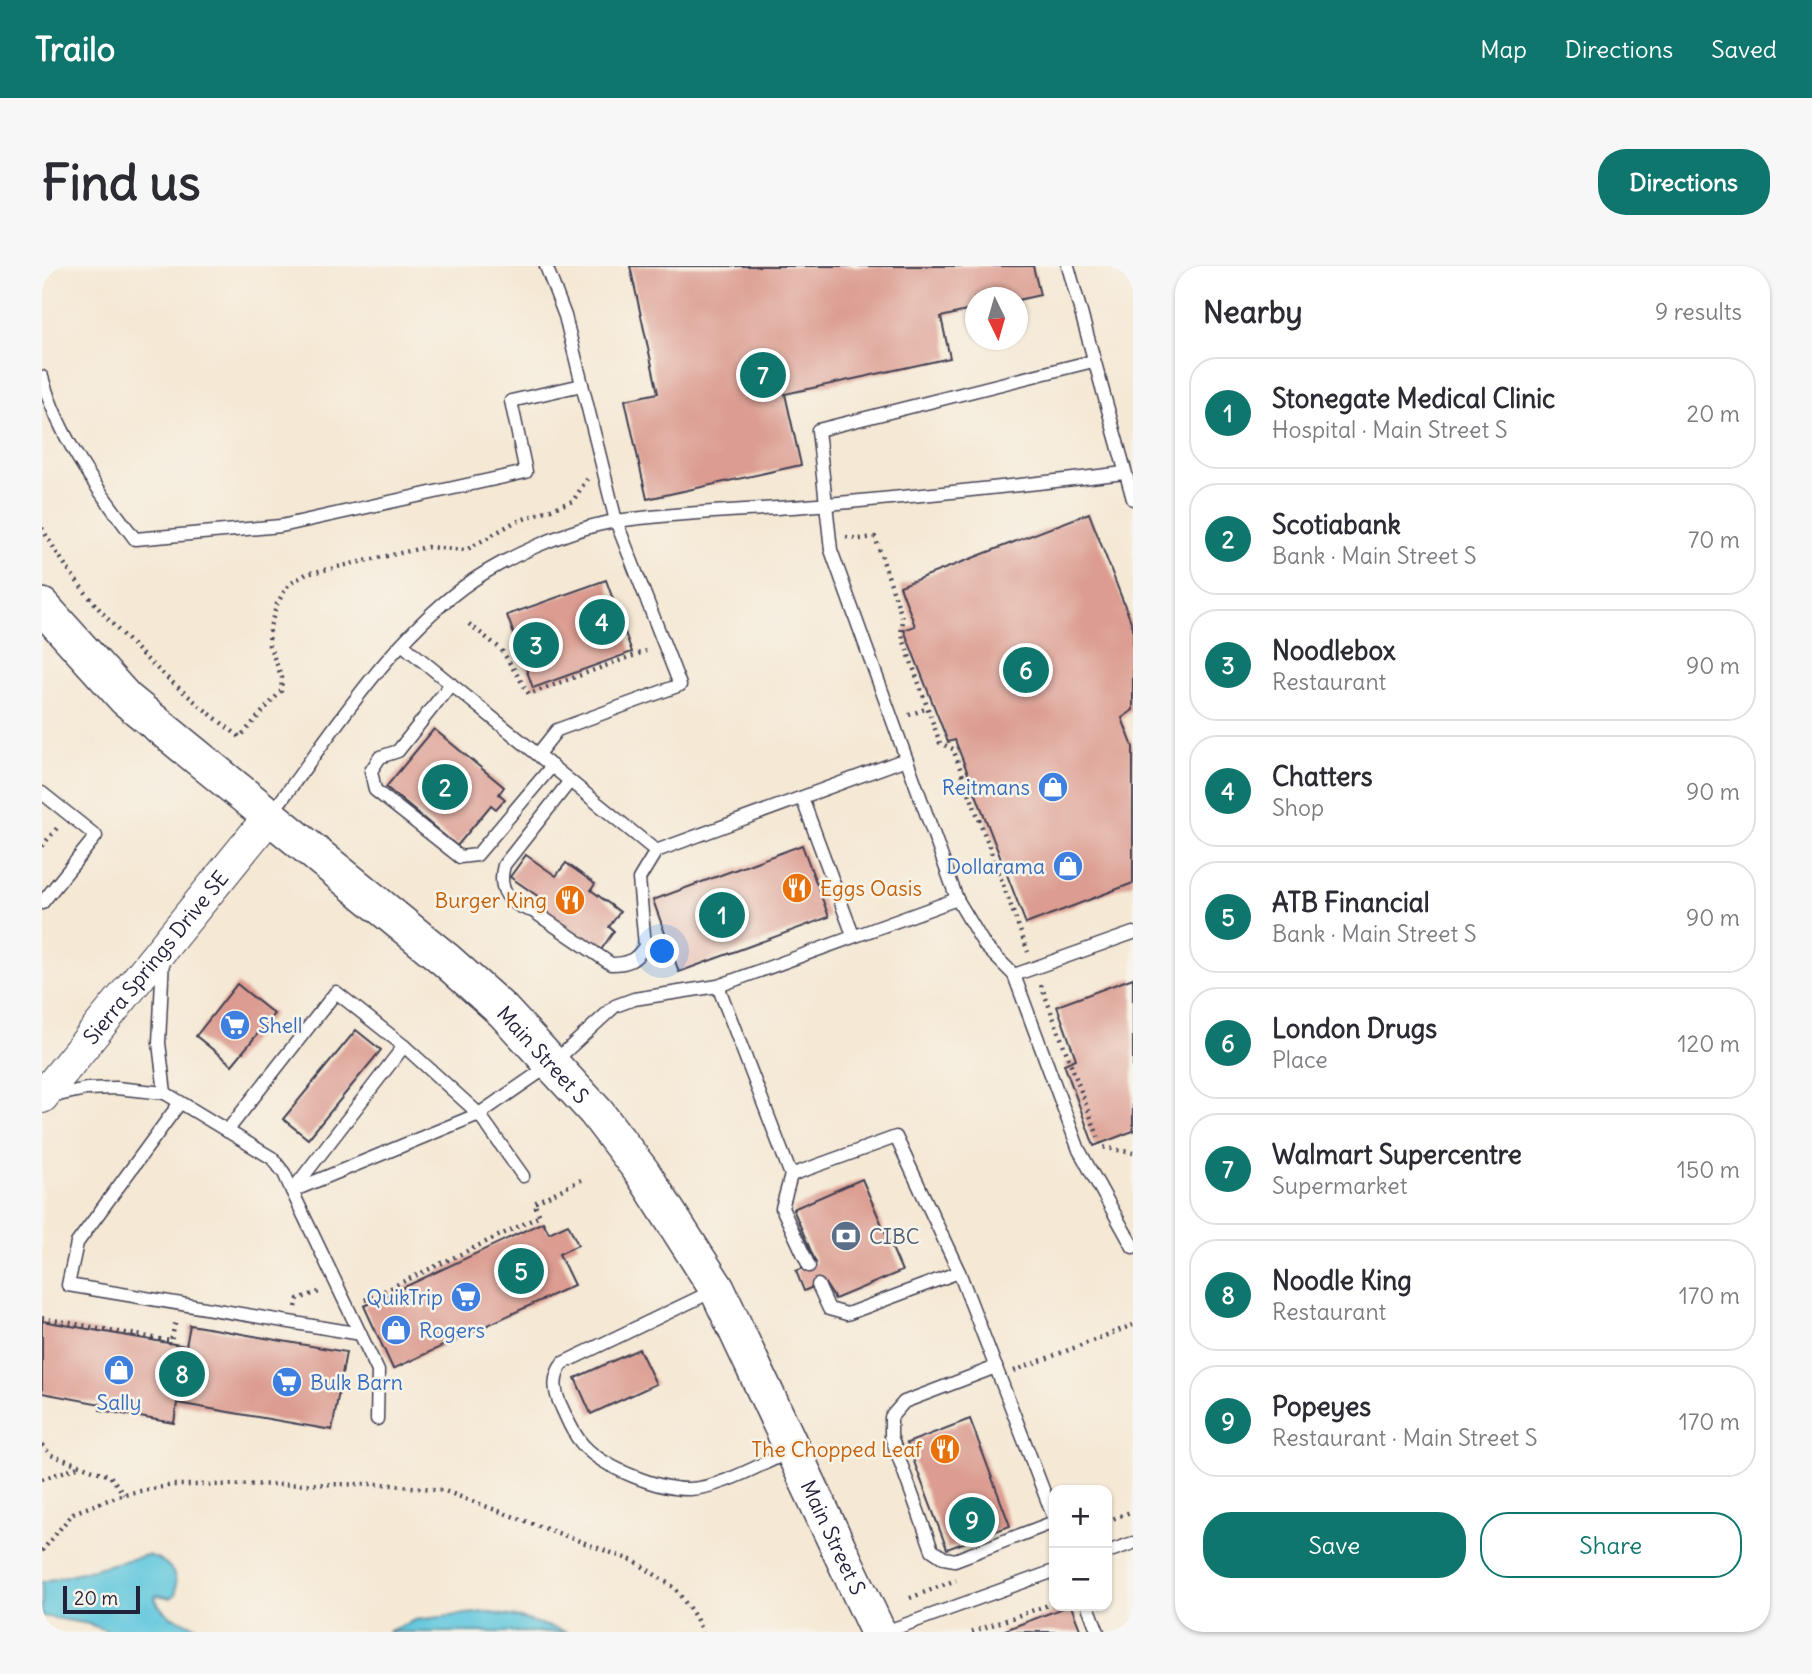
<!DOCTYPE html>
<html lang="en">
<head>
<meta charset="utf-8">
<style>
	:root { --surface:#fff; --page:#f7f7f7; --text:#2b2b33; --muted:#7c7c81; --line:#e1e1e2; --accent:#0f766e }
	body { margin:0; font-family:Delius,sans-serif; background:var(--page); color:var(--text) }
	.controls { position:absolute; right:21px; bottom:21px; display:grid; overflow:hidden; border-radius:14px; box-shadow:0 2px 5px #0004 }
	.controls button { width:63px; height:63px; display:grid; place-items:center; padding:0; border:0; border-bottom:2px solid var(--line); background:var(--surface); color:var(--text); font:35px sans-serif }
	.compass { position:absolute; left:923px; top:21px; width:63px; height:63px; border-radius:50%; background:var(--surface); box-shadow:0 2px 5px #0004; rotate:175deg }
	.scale { position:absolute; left:21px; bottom:18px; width:77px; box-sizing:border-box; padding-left:7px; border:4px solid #22223b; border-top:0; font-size:19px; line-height:24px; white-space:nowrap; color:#22223b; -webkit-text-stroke:5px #f7f3e8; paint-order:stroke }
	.you { position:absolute; left:621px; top:686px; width:24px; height:24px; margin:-18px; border:5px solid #fff; border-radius:50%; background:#1a73e8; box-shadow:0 0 0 10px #1a73e833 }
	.badge { display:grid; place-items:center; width:46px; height:46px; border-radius:50%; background:var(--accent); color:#fff; font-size:23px; font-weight:700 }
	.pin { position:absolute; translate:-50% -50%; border:4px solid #fff; box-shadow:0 2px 7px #0006 }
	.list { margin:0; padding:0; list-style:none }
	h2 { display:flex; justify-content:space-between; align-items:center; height:91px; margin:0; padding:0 28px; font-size:30px }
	h2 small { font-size:23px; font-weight:400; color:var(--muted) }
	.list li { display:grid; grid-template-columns:46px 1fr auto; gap:21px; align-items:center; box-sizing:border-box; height:112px; margin:0 14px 14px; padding:0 14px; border:2px solid var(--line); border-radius:28px }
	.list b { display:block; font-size:26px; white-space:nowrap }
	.list p { margin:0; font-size:23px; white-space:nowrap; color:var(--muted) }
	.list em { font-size:23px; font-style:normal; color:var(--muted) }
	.actions { display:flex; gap:14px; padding:21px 28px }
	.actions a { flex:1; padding:16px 0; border:2px solid var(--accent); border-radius:28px; text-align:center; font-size:24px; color:var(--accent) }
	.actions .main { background:var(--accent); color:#fff }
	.map { position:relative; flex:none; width:1091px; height:1366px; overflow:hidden; border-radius:28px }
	header { display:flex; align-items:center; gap:42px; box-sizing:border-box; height:98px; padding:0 35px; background:var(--accent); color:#fff }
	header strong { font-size:33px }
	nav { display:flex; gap:38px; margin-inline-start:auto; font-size:24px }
	.intro { display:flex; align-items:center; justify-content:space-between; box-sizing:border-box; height:168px; padding:0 42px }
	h1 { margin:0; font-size:49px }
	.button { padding:18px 32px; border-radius:28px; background:var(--accent); color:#fff; font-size:24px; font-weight:700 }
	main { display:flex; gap:42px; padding:0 42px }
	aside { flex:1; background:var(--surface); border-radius:28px; box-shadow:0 2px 5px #0004 }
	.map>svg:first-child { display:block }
</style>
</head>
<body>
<header>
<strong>Trailo</strong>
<nav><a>Map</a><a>Directions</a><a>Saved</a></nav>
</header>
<div class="intro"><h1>Find us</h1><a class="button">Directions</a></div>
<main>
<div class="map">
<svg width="1091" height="1366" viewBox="0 0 1091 1366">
	<rect width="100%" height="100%" fill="#f7f3e8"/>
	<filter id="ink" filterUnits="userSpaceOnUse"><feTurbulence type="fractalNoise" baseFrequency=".0143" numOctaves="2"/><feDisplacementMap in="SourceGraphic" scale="14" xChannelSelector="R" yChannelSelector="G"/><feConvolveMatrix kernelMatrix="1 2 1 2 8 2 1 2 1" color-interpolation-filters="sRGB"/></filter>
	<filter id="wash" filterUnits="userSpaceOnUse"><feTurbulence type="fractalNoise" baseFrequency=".00686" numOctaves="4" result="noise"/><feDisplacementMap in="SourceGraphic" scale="28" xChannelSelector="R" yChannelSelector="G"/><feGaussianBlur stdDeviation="1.57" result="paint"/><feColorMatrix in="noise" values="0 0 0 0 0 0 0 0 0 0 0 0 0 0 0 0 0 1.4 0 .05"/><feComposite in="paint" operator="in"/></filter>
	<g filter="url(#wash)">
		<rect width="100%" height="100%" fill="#f5e8d4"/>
		<g fill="#60c7dd" stroke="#41748c" stroke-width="2">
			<path d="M105,1289C127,1295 136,1306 134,1328L129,1332L115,1329L113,1332C123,1356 146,1354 166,1366H69L47,1358L0,1350V1316Z"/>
			<path d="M442,1346L475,1351L525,1366H345L373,1354Z"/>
		</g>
		<g id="blocks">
			<g fill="#dc9c91">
				<path d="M588,0H991L998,29L976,34L933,32V43L899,51L908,92L743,128L759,199L605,233L583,134L616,127Z"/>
				<path d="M1047,247L1091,361V444L1080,452L1091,481V617L984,658L913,474L906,476L862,364L873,360L858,320Z"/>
				<path d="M564,314L590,386L491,422L465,349Z"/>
				<path d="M392,463L462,521L457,528L463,533L454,543L449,539L415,580L344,521Z"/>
				<path d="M760,579L787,651L637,706L611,634Z"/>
				<path d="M484,589L514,610L524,597L553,618L549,624L578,646L567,661L572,665L559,684L506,650L507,648L493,637L497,631L468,611Z"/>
				<path d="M1091,712V865L1052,880L1022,798L1034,793L1015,740Z"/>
				<path d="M195,718L232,748L190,799L154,770Z"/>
				<path d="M314,764L339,784L266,873L241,853Z"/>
				<path d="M820,913L860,1005L793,1033L782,1016L762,1025L754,1005L774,997L751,943Z"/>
				<path d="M501,956L507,967L526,958L536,979L517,988L532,1019L351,1103L322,1040Z"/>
				<path d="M0,1055L144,1080L148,1059L304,1086L290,1164L135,1137L132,1157L58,1144L59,1138L0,1127Z"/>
				<path d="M597,1083L614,1118L549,1148L533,1112Z"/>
				<path d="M928,1153L968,1260L905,1283L865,1177Z"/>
				<path d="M1029,1340L1039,1366H958L1026,1340Z"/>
			</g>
		</g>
	</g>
	<g filter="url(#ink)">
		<use href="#blocks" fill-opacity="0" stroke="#424052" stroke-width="2"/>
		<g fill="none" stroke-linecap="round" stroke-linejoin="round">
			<g stroke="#424052" stroke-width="15">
				<g id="service">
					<path d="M1026,0L1091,233"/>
					<path d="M0,111C17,172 55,223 93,273L239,260L484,206L469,135L540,119"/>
					<path d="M361,379L614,585"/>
					<path d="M409,418L356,485L338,491L329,505L333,524L418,591L435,589L510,500"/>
					<path d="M496,488L515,464L638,419L574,255L523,50L504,0"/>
					<path d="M528,515L462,599C455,624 467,639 491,645L569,698C586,698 593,695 603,680L597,613L614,585L864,493"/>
					<path d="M0,527L54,570L0,637"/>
					<path d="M760,532L811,669"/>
					<path d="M229,548C287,472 342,381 420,322C459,293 527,262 575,255C644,245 716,245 786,238C885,229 984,219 1082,207"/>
					<path d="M915,633L943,680L972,709L1037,884L1091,981"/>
					<path d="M121,691L117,777L123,827"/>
					<path d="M972,709L1091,667"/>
					<path d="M676,720L749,909L854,871L917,1006L1012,1252"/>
					<path d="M7,831L44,823L74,822L123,827L230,892L242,907L250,925L437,848L511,797L573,740L592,733L676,720L915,633L789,284L776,164L1051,95"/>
					<path d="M137,838L35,977L26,1019L319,1068"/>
					<path d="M185,865L294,726L362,780L437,848L481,910"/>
					<path d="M749,909L740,942L767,1000"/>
					<path d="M776,1019L787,1043L805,1048L917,1006"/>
					<path d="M673,1024L521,1097C510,1112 512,1126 520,1142C526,1155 531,1168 541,1179C562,1202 617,1224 648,1223C681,1221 718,1198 748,1186"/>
					<path d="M954,1101L862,1136L849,1151V1170L890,1284L902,1292L913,1294L1012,1256"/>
					<path d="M335,1153L336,1105L250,925L362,780"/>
					<path d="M1065,1286L1091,1277"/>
					<path d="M1046,1340L1056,1366"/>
					<path d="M843,1366L1012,1305"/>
				</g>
			</g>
			<g stroke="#424052" stroke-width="34">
				<g id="tertiary">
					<path id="s1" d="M0,831L227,551"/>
				</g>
			</g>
			<g stroke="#424052" stroke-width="38">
				<g id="secondary">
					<path id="s2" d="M0,340L84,433L404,694L461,745L554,846L600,906L675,1023L836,1366"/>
				</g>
			</g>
			<g stroke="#424052" stroke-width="4.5" stroke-dasharray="2 5" stroke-linecap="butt">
				<path d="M0,262C48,347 121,413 198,471L239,425L240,412L227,379L228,361L235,338L246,319L264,308L385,281L424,284L471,257L531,235L545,213"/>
				<path d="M804,271L817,273L833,271L861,354L859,367L898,477L911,483L986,686"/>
				<path d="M427,358L459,383L487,428L604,385"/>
				<path d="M867,449L886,442"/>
				<path d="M0,580L15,562"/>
				<path d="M999,719L1060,881L1091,887"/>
				<path d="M323,1034L498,950L492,937L539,914"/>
				<path d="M254,1041L256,1033L277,1026"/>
				<path d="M0,1052L129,1075L134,1054"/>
				<path d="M972,1105L1091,1059"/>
				<path d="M0,1179L9,1189L68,1210L82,1228"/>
				<path d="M0,1213L36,1201"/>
				<path d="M1065,1255L1091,1245"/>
				<path d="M0,1285L31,1247L82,1228L131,1219L340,1218L400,1224L594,1296L633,1322L654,1352L660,1366"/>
				<path d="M868,1332L914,1314"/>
				<path d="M930,1366L1012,1337"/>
			</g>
			<use href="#service" stroke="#fff" stroke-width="12"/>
			<use href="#tertiary" stroke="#fff" stroke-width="32"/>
			<use href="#secondary" stroke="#fff" stroke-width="35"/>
		</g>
	</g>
	<defs>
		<g id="shop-disc" transform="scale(1.575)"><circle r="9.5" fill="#3f7fe0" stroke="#f7f3e8"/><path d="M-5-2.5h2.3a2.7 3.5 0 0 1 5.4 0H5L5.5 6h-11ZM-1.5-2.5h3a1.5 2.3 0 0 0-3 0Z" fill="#fff"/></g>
		<g id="restaurant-disc" transform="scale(1.575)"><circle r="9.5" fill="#e8710a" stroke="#f7f3e8"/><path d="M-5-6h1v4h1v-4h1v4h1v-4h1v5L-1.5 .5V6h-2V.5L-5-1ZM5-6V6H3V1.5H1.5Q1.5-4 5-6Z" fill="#fff"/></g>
		<g id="supermarket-disc" transform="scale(1.575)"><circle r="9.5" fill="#3f7fe0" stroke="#f7f3e8"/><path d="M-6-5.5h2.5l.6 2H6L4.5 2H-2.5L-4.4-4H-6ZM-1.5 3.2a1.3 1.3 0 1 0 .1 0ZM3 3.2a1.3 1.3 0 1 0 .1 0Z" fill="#fff"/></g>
		<g id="bank-disc" transform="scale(1.575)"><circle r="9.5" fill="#5c6f8a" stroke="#f7f3e8"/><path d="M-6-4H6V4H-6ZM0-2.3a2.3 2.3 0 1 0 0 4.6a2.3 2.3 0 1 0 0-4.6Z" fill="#fff"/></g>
	</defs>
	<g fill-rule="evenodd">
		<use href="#shop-disc" x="1011" y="521"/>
		<use href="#shop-disc" x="1026" y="600"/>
		<use href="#restaurant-disc" x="755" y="622"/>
		<use href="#restaurant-disc" x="528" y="634"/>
		<use href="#supermarket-disc" x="193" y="759"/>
		<use href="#bank-disc" x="804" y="970"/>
		<use href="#supermarket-disc" x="424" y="1031"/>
		<use href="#shop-disc" x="354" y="1064"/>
		<use href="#shop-disc" x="77" y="1104"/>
		<use href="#supermarket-disc" x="245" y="1116"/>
		<use href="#restaurant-disc" x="903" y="1183"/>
	</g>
	<g text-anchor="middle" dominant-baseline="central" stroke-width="5" stroke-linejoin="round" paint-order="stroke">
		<g font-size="21" fill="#366cbe" stroke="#f7f3e8" text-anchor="end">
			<text x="988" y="521">Reitmans</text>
			<text x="1003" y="600">Dollarama</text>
			<text x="216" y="759" text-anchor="start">Shell</text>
			<text x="401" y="1031">QuikTrip</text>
			<text x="377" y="1064" text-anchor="start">Rogers</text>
			<text x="268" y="1116" text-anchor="start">Bulk Barn</text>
			<text x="77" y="1136" text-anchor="middle">Sally</text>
		</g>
		<g font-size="21" fill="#c56008" stroke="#f7f3e8" text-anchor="end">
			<text x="778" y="622" text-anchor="start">Eggs Oasis</text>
			<text x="505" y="634">Burger King</text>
			<text x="880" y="1183">The Chopped Leaf</text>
		</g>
		<g font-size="21" fill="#22223b" stroke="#f7f3e8">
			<text stroke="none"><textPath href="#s1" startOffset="180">Sierra Springs Drive SE</textPath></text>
			<text stroke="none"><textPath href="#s2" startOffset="674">Main Street S</textPath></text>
			<text stroke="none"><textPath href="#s2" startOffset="1241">Main Street S</textPath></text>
		</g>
		<g font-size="21" fill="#4e5e75" stroke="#f7f3e8" text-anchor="start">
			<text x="827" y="970">CIBC</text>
		</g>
	</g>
</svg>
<div class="controls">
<button>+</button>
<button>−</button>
</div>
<svg class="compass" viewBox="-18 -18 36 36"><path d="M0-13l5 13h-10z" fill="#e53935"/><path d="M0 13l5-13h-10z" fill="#7c7c81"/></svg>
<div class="scale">20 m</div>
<div class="you"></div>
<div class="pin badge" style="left:680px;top:649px">1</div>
<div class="pin badge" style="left:403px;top:521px">2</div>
<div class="pin badge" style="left:494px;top:379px">3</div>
<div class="pin badge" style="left:560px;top:356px">4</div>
<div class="pin badge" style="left:479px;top:1005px">5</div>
<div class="pin badge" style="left:984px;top:404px">6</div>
<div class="pin badge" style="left:721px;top:109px">7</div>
<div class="pin badge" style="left:140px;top:1108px">8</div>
<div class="pin badge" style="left:930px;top:1254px">9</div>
</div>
<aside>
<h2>Nearby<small>9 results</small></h2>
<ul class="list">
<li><span class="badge">1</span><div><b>Stonegate Medical Clinic</b><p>Hospital · Main Street S</p></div><em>20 m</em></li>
<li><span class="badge">2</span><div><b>Scotiabank</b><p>Bank · Main Street S</p></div><em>70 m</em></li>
<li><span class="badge">3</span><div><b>Noodlebox</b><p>Restaurant</p></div><em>90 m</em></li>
<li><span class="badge">4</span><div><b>Chatters</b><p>Shop</p></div><em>90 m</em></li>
<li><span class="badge">5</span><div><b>ATB Financial</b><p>Bank · Main Street S</p></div><em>90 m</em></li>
<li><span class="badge">6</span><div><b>London Drugs</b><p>Place</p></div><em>120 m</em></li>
<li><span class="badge">7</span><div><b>Walmart Supercentre</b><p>Supermarket</p></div><em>150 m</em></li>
<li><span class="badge">8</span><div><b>Noodle King</b><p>Restaurant</p></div><em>170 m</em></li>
<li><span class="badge">9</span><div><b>Popeyes</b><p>Restaurant · Main Street S</p></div><em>170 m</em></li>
</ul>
<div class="actions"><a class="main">Save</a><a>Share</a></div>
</aside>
</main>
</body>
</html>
